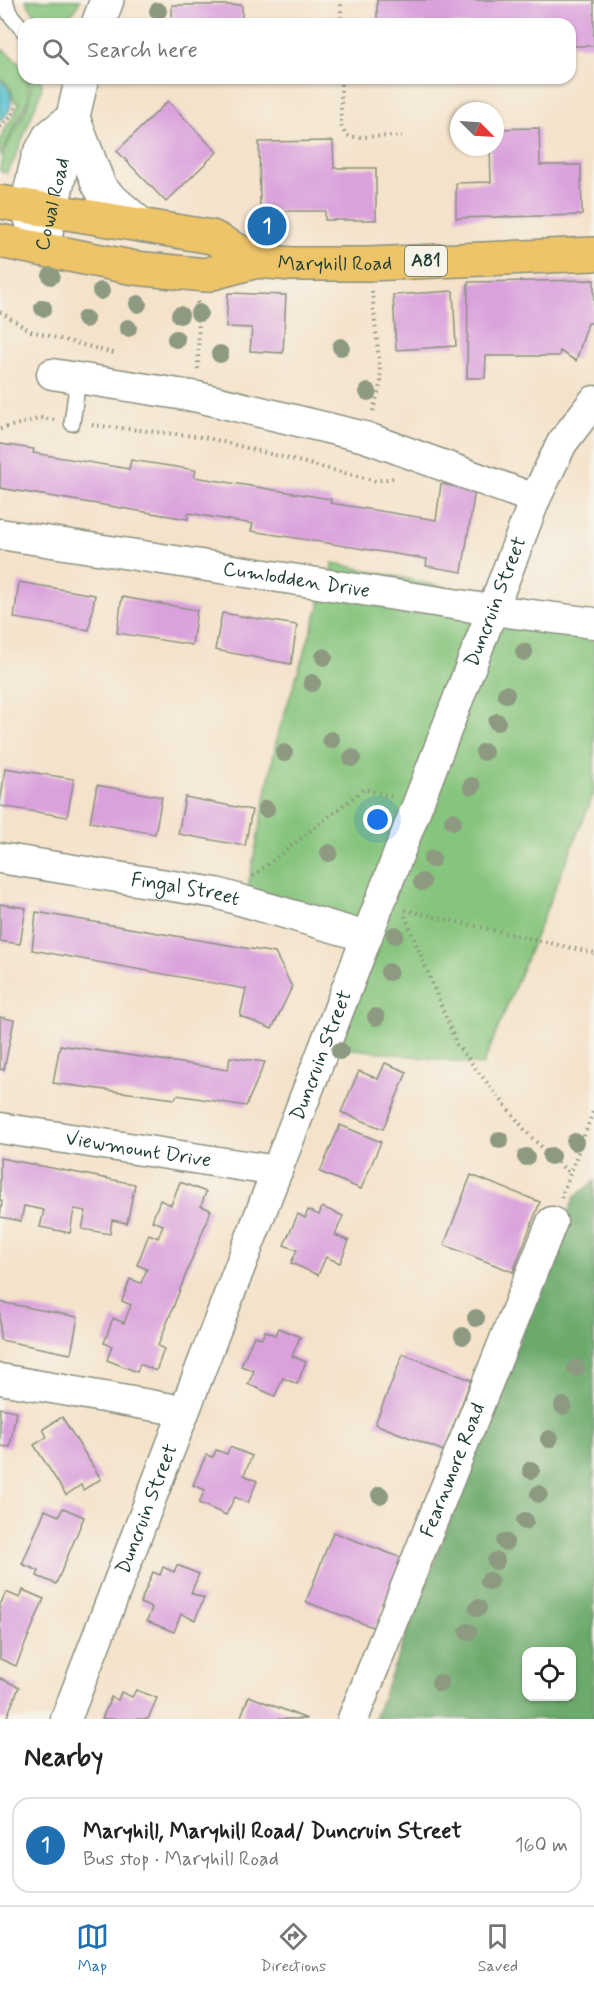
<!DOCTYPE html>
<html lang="en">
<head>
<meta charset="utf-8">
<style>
	:root { --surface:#fff; --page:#f2f2f2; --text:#222; --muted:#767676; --line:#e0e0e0; --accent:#1f6fb2 }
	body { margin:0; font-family:Mynerve,sans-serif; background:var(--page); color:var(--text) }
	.controls { position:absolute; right:18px; bottom:18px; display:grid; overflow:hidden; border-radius:12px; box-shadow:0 2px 4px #0004 }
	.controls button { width:54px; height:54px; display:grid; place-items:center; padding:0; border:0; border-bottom:2px solid var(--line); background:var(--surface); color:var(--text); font:30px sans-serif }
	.compass { position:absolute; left:450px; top:102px; width:54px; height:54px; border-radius:50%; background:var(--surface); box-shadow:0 2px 4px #0004; rotate:114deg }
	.you { position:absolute; left:378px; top:820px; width:21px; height:21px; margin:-15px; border:4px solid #fff; border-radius:50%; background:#1a73e8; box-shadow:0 0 0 9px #1a73e833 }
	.badge { display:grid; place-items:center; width:39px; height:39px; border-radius:50%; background:var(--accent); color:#fff; font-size:20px; font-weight:700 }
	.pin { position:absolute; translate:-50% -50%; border:3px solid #fff; box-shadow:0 2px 6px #0006 }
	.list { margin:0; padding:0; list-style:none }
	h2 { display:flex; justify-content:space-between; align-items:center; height:78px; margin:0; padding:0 24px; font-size:26px }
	h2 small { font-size:20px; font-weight:400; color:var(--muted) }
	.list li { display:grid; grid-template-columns:39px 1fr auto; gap:18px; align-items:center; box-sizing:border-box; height:96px; margin:0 12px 12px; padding:0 12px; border:2px solid var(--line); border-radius:18px }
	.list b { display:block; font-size:22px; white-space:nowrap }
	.list p { margin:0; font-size:20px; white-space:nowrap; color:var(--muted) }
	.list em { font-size:20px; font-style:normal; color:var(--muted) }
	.icon { flex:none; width:33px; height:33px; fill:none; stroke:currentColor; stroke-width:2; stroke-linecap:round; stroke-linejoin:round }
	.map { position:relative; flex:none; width:594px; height:1719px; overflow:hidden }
	.search { position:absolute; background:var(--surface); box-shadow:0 2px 4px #0004; left:18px; right:18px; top:18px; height:66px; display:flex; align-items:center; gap:15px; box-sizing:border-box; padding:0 21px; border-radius:18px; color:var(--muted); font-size:22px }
	.sheet { height:186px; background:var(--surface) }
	nav { display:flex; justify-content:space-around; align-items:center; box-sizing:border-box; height:84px; border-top:2px solid var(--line); background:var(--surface); font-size:16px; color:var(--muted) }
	nav a { display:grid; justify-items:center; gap:3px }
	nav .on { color:var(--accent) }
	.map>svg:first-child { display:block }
</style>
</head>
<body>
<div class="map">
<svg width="594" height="1719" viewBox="0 0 594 1719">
	<rect width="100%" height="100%" fill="#f7f3e8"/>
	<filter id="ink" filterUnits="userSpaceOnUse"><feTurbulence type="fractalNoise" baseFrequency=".0167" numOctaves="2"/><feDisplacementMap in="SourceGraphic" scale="12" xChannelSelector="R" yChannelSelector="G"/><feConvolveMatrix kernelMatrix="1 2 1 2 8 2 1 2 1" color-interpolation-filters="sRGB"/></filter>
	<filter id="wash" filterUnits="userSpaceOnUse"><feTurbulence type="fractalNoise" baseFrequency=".008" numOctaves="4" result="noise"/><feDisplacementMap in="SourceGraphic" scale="24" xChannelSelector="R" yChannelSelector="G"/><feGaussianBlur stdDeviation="1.35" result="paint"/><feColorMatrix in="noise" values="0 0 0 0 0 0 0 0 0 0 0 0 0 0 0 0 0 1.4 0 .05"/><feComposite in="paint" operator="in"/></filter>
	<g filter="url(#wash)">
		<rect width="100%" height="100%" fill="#f4e2ca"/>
		<g fill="#86c57d" stroke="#528158" stroke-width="1.5">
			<path d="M26,0H80C69,29 38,28 26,0Z"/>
			<path d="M0,48C11,55 24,64 24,78L28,80L29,98L0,156V138L3,137L2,133L13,117L19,103L14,101L10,87L0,77Z"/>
			<path d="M29,78H40L42,84L41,91L14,161L6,173L0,171C0,139 40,107 29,78Z"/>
			<path d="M333,563L490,597L594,642V793L483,1065L338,1047L377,951L244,908L277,737Z"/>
		</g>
		<path fill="#6caa6c" stroke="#467450" stroke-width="1.5" fill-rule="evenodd" d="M594,1181V1719H374L574,1198ZM526,1652H572V1696H526Z"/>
		<path fill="#57c3d2" stroke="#3b8083" stroke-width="1.5" d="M0,80C15,90 15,111 0,121Z"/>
		<g id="blocks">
			<g fill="#daa1dd">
				<path d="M377,0H594V46H573V39H570V24H377Z"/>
				<rect x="172" y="5" width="70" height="19"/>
				<path d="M168,101L217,152L166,202L117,151Z"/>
				<path d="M539,128L540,165H581L582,215L456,218V183L491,182L490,147H495V129Z"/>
				<path d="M333,141L334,168H376V220H325V211H260L259,142Z"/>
				<path d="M594,280V323H588L576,361L560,351L559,356H486L485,378H467L468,282Z"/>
				<path d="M453,291L456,346L396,350L393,295Z"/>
				<path d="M228,293L286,295L283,353L250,351L252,328L226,327Z"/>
				<path d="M0,444L34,449L33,453L129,469L131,460L196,470L194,477L331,499L330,503L436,520L441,484L475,490L462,572L426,566L427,559L251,531L253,524L188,513V519L0,488Z"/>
				<path d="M19,582L95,595L89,630L14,618Z"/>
				<path d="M122,597L197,610L192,645L117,633Z"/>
				<path d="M222,613L297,625L291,664L215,650Z"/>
				<path d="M5,768L74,779L67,817L0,806Z"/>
				<path d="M97,785L162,797L155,834L90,822Z"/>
				<path d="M185,797L252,810L245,846L178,834Z"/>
				<path d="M0,904L26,908L20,944L0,941Z"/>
				<path d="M36,912L275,953L292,987L272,1029L240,1016L246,989L32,950Z"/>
				<path d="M0,1017L14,1020L4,1070L0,1069Z"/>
				<path d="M60,1045L228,1070L230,1057L265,1062L246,1106L177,1095L175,1099L53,1083Z"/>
				<path d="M385,1063L407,1072L383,1129L341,1112L359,1071L378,1079Z"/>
				<path d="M340,1125L381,1142L361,1189L320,1172Z"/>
				<path d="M0,1158L135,1184L127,1223L112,1220L110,1234L82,1229L86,1211L74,1209L70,1233L40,1227L44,1210L24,1206L21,1221L0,1217L2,1201L0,1200Z"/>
				<path d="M471,1175L540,1202L513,1272L444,1245Z"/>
				<path d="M180,1182L206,1192L201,1206L211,1210L158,1346L164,1349L156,1371L140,1364L137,1372L107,1360L112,1346L104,1343L113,1318L124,1323L131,1305L122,1301L130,1279L141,1283L147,1269L137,1265L149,1234L158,1238L163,1225L152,1221L160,1200L171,1205Z"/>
				<path d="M322,1207L343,1216L335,1235L349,1241L340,1263L326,1257L318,1275L291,1263L297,1250L284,1245L298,1214L305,1218L308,1210L319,1215Z"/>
				<path d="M0,1302L78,1317L71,1354L0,1340Z"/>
				<path d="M279,1328L300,1337L292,1356L306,1362L297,1384L283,1378L275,1396L248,1384L254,1371L241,1366L254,1336L262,1338L265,1331L276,1335Z"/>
				<path d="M403,1354L471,1380L444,1451L375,1424Z"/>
				<path d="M0,1408L16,1411L10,1447L0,1446Z"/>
				<path d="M62,1417L101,1479L83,1490L81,1485L66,1495L34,1445L47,1437L43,1429Z"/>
				<path d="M230,1447L252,1456L244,1475L257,1481L248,1503L235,1497L226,1515L199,1503L205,1490L193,1485L206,1455L213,1457L216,1450L227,1454Z"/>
				<path d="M63,1508L84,1517L56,1584L37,1576L39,1571L22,1564L45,1510L59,1516Z"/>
				<path d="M333,1532L402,1558L375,1628L306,1602Z"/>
				<path d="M177,1565L199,1574L191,1593L204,1598L195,1620L181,1614L174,1632L147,1621L152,1608L140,1603L153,1572L160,1575L163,1567L174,1572Z"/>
				<path d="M23,1590L44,1599L16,1666L0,1659V1605L6,1592L20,1598Z"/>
				<path d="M0,1678L19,1687L6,1719H0Z"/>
				<path d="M136,1690L157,1698L148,1719H102L111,1697L118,1700L121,1692L132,1697Z"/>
				<path d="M249,1696L307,1719H240Z"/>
			</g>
		</g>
	</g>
	<g filter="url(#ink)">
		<use href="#blocks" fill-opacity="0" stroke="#8a907f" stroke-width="1.5"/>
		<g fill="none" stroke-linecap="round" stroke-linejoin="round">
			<g stroke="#8a907f" stroke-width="18">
				<g id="service">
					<path d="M5,0L9,13L24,31"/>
					<path d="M72,423L78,379"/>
				</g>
			</g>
			<g stroke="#8a907f" stroke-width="33">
				<g id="minor">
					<path d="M52,374L198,397L365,437L535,499"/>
					<path id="s1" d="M0,534L492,610L594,623"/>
					<path id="s2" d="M0,858L216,893L367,937"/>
					<path id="s3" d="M0,1128L277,1171"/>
					<path d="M0,1379L184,1411"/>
					<path id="s4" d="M66,1719L535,499L562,443L594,401"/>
					<path id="s5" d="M353,1719L552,1222"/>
				</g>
			</g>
			<g stroke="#8a907f" stroke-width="36">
				<g id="tertiary">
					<path d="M98,24L107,0"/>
					<path d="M73,118L98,183L103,192L141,225"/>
					<path d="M36,234L27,206L38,158L49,137L73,118"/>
					<path id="s6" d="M42,249L82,78"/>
				</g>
			</g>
			<g stroke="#8a907f" stroke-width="36">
				<g id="primary">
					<path d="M0,202L212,237L257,261"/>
					<path id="s7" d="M0,241L135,268L205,275L257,261L292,264H369L594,254"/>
				</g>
			</g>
			<g stroke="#8a907f" stroke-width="4" stroke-dasharray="1.5 4.5" stroke-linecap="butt">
				<path d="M268,24H270"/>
				<path d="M341,24V0"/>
				<path d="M341,78V125L345,134L350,137L402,136"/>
				<path d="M0,127L12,116L16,106"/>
				<path d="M372,291L381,382L373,411"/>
				<path d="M197,302L199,306L198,369"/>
				<path d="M0,312L31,331L117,354"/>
				<path d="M92,425L204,437L376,481L393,478"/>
				<path d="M0,429L42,418L55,420"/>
				<path d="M253,876L364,789L391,797"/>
				<path d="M405,910L594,953"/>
				<path d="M405,916L457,1045L529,1135L570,1174"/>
				<path d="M561,1198L594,1109"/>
			</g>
			<use href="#service" stroke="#fff" stroke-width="15"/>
			<use href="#minor" stroke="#fff" stroke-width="30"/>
			<use href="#tertiary" stroke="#fff" stroke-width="33"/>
			<use href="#primary" stroke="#eec469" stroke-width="33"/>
		</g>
		<g fill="#8d9a81">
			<circle cx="158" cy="11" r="9"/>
			<circle cx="51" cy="276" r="9"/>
			<circle cx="101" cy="291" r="9"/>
			<circle cx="138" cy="304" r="9"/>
			<circle cx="43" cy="308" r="9"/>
			<circle cx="199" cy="313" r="9"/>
			<circle cx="180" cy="315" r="9"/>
			<circle cx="85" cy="319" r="9"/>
			<circle cx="128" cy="328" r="9"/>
			<circle cx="176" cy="339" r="9"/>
			<circle cx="341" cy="347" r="9"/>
			<circle cx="220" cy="354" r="9"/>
			<circle cx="368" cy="392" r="9"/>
			<circle cx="524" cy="652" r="9"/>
			<circle cx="324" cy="657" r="9"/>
			<circle cx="312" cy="683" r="9"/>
			<circle cx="506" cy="694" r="9"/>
			<circle cx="497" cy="722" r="9"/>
			<circle cx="331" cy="740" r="9"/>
			<circle cx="484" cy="752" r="9"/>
			<circle cx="284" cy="753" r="9"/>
			<circle cx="352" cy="758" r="9"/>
			<circle cx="472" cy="786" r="9"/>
			<circle cx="266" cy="809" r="9"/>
			<circle cx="453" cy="821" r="9"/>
			<circle cx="329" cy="853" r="9"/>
			<circle cx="432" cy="859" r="9"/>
			<circle cx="422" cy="882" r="9"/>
			<circle cx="395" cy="935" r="9"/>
			<circle cx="389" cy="972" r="9"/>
			<circle cx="376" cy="1017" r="9"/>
			<circle cx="340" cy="1051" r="9"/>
			<circle cx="500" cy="1140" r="9"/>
			<circle cx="575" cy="1142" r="9"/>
			<circle cx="551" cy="1156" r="9"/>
			<circle cx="526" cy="1157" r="9"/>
			<circle cx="476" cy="1318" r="9"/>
			<circle cx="463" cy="1336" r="9"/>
			<circle cx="576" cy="1368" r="9"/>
			<circle cx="563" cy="1406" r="9"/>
			<circle cx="549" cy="1439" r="9"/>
			<circle cx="531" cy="1470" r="9"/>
			<circle cx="539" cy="1494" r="9"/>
			<circle cx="380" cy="1495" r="9"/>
			<circle cx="525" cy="1521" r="9"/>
			<circle cx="505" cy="1542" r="9"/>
			<circle cx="496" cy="1561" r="9"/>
			<circle cx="489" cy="1581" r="9"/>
			<circle cx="478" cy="1608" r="9"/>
			<circle cx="468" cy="1632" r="9"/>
			<circle cx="440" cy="1683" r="9"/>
		</g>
	</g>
	<g text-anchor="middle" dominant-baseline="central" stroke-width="4.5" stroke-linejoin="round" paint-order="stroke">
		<rect fill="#f7f3e8" stroke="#60746a" stroke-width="1.5" x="405" y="246" width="42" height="30" rx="4.5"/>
		<g font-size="18" font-weight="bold" fill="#1f3d34">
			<text x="426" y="261">A81</text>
		</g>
		<g font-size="20" fill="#1f3d34" stroke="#f7f3e8">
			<text stroke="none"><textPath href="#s6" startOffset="46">Cowal Road</textPath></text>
			<text stroke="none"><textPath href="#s7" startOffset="340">Maryhill Road</textPath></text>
			<text stroke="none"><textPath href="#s1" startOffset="300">Cumlodden Drive</textPath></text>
			<text stroke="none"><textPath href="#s4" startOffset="1197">Duncruin Street</textPath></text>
			<text stroke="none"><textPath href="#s2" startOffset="188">Fingal Street</textPath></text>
			<text stroke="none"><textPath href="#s4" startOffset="711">Duncruin Street</textPath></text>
			<text stroke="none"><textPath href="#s3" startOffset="140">Viewmount Drive</textPath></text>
			<text stroke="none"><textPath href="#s5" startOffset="268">Fearnmore Road</textPath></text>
			<text stroke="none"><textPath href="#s4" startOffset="225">Duncruin Street</textPath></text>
		</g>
	</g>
</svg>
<div class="controls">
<button><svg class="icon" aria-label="locate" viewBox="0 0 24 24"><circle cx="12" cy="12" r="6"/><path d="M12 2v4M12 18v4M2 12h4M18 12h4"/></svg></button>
</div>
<svg class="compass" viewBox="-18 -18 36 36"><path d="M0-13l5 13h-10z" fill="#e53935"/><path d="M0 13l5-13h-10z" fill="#767676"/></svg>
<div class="you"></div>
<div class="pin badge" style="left:267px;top:226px">1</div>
<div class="search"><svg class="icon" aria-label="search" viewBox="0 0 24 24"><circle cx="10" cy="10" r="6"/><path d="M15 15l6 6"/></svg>Search here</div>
</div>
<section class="sheet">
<h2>Nearby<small></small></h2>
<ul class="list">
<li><span class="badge">1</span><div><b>Maryhill, Maryhill Road/ Duncruin Street</b><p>Bus stop · Maryhill Road</p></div><em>160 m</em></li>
</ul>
</section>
<nav>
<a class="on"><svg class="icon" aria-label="map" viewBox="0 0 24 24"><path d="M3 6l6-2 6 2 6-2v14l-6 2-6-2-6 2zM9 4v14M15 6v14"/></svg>Map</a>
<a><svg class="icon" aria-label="directions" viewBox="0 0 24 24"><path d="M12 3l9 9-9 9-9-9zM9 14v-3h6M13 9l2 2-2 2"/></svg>Directions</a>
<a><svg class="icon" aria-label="saved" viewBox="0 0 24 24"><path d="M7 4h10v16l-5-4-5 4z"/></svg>Saved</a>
</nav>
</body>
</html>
